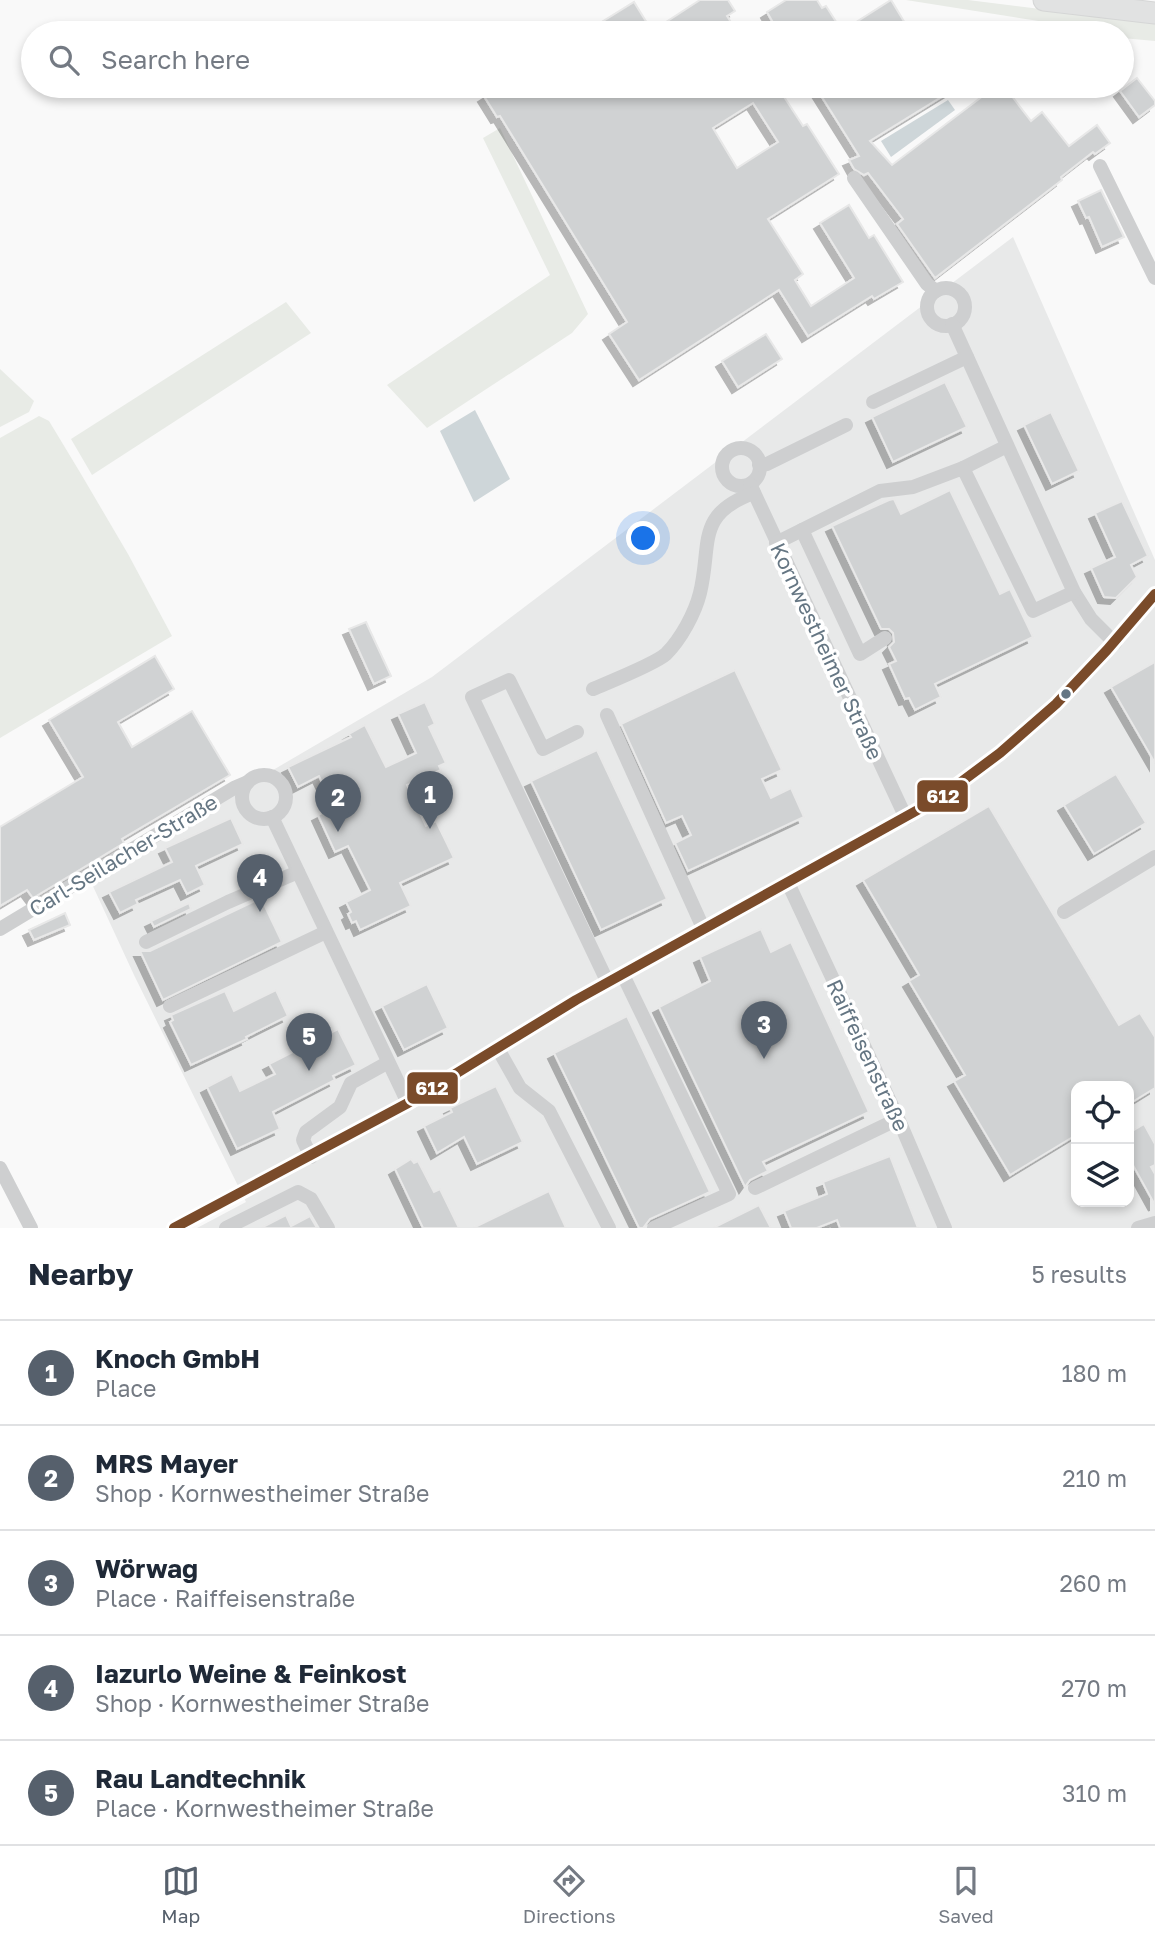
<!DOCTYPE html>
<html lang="en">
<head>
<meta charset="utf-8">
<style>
	:root { --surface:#fff; --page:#f6f6f7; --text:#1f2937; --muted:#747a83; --line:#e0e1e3; --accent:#56606c }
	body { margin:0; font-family:"Golos Text",sans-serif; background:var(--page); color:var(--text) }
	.controls { position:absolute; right:21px; bottom:21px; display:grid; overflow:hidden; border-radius:14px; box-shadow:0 4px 10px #0003 }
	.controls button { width:63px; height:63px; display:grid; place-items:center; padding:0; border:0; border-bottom:2px solid var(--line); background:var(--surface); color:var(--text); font:35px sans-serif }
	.you { position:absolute; left:644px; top:539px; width:24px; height:24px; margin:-18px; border:5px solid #fff; border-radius:50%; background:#1a73e8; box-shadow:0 0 0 10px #1a73e833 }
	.badge { display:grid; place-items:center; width:46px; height:46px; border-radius:50%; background:var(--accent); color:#fff; font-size:23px; font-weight:700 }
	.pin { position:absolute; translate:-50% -58px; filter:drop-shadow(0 2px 4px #0008) }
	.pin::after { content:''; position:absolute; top:37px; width:24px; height:21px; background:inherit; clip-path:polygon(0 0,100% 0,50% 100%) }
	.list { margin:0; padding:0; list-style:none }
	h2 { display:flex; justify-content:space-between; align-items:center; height:91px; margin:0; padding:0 28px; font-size:30px }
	h2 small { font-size:23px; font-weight:400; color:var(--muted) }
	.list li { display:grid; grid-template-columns:46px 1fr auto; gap:21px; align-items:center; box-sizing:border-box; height:105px; padding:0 28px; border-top:2px solid var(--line) }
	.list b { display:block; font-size:26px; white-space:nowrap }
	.list p { margin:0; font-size:23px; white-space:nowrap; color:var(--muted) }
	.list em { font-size:23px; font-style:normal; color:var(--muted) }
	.icon { flex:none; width:38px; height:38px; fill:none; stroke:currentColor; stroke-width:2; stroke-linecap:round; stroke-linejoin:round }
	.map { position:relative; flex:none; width:1155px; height:1228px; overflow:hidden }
	.search { position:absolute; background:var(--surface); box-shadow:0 4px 10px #0003; left:21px; right:21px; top:21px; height:77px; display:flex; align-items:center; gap:18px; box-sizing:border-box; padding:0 24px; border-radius:38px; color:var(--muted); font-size:26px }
	.sheet { height:616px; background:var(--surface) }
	nav { display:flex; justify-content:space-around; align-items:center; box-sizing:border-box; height:98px; border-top:2px solid var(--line); background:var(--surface); font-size:19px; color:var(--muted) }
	nav a { display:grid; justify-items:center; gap:4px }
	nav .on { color:var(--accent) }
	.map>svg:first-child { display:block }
</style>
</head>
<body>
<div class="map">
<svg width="1155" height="1228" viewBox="0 0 1155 1228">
	<defs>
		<filter id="shadow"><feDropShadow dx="-6" dy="6" stdDeviation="0" flood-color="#0004"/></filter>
	</defs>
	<rect width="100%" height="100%" fill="#f9f9f9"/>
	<path fill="#e8e9e9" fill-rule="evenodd" d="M1013,237L1155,560V1228H197L246,1202L134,975L91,882L232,794L432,677ZM1076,1086H1129V1202H1076Z"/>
	<g fill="#e8ebe6">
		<path d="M906,0H968L1155,23V41L1122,38V33H1076L1045,22Z"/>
		<path d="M500,128L588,314L572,333L427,428L387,385L550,275L483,138Z"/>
		<path d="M286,302L311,333L92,475L71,439Z"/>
		<path d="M0,369L34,401L29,412L0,427Z"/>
		<path d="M39,416L49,421L81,474L128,554L172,636L0,738V438Z"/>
	</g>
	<g fill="#ced6d9">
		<path d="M948,100L955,110L891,157L881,141Z"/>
		<path d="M475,410L510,479L474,502L440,431Z"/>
	</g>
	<g fill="#d0d2d3" stroke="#e8e8e8" stroke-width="2" fill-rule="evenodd" filter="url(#shadow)">
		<path d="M700,0H728L735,11L727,16L738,33H584L634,2L652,31Z"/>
		<path d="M786,0H817L822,8L826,6L842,31L891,0L911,33H779L767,12Z"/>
		<path d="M1137,78L1155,101V105L1139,117L1120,91Z"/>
		<path d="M500,86H777L803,126L807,124L839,174L768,219L803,274L795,280L811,306L854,278L820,223L849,205L869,238L874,235L903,282L874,299L872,296L808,336L779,290L639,380L609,334L627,322L500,116L497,117L484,96ZM753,103L778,142L737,168L713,128Z"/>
		<path d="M815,86H959L870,141L892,165L996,86H1004L1031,121L1042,112L1069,146L1097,125L1110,143L1095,154L1093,152L1061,177L1062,180L935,278L897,224L903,219L868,173L864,175L854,169L849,160L859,156Z"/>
		<path d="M1101,190L1124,237L1102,247L1089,217L1086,218L1078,201Z"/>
		<path d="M766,334L782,359L738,387L722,361Z"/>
		<path d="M945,382L967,427L893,462L872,417Z"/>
		<path d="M1051,412L1079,471L1052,484L1024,425Z"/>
		<path d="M950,490L1000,594L1010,589L1033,637L935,684L941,697L915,710L909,698L905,699L889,664L896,661L889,647L894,642L893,633L889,629H881L832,526L889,500L894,499L901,514Z"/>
		<path d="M1122,501L1148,556L1131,565L1137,577L1116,598L1104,597L1091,568L1115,557L1095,513Z"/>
		<path d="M366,622L391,676L374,684L349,629Z"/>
		<path d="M155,656L174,689L118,722L132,747L192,711L230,775L122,839L124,843L33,898L27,890L0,906V827L83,777L49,720Z"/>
		<path d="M1155,662V763L1111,687Z"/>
		<path d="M735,670L782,770L762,779L771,798L791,788L804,817L688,871L675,843L691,835L682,816L666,823L621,724Z"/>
		<path d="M425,702L435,724L429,727L446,763L439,766L441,770L407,785L426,826L436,821L454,858L400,883L411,906L360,930L356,921L352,923L348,914L351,912L346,902L370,890L348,846L335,852L318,815L334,807L319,776L298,787L288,767L351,737L349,734L365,725L386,767L416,753L398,714Z"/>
		<path d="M597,750L667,899L601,930L531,781Z"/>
		<path d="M1116,774L1146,823L1094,854L1064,805Z"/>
		<path d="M989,806L1119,1025L1140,1013L1155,1037V1088L1129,1104V1086H1076V1135L1010,1175L954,1081L965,1075L909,981L919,975L863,880Z"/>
		<path d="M231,818L243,844L196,866L205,885L187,894L180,880L136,900L138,904L120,913L109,892L172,862L165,848Z"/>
		<path d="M261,898L282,942L163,1000L140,951H150Z"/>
		<path d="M189,903L191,909L154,927L151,921Z"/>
		<path d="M65,913L70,925L34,940L29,930Z"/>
		<path d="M761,929L771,952L791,942L869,1112L763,1162L768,1171L750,1180L745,1187L659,1007L710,981L700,957Z"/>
		<path d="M427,984L448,1028L404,1050L382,1006Z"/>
		<path d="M276,990L288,1016L246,1037L247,1039L191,1065L170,1022L173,1020L171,1015L225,991L234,1011Z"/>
		<path d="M627,1016L710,1192L650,1219L643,1228H639L554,1053Z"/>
		<path d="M338,1029L356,1065L333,1076L335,1080L273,1112L280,1129L237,1149L207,1087L232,1074L240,1091L275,1074L269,1064Z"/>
		<path d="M496,1086L523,1142L477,1164L464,1137L437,1153L424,1126L452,1112L450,1108Z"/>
		<path d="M1144,1124L1155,1144V1165L1151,1167L1155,1174V1205L1129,1158V1133Z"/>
		<path d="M890,1156L918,1228H840L837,1220L817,1228H791L784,1211L827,1194L823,1182Z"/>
		<path d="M411,1159L414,1163L418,1161L434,1192L440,1189L459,1228H423L395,1169Z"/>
		<path d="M549,1191L566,1228H473Z"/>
		<path d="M759,1205L771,1228H713Z"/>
		<path d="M286,1215L291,1226L310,1216L317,1228H261Z"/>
	</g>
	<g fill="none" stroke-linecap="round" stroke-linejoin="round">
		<g stroke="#d5d6d6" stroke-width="23">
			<path id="highway" d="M1044,0L1155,13"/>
		</g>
		<g stroke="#cecfd0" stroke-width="14">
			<path d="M1100,166L1155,278"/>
			<path d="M854,178L927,284L936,291"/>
			<circle cx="946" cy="307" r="19"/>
			<path d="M952,324L1074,592L1091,619L1115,643"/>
			<path d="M873,402L967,357"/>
			<circle cx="741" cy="467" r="19"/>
			<path d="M759,465L767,464L846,425"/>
			<path d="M963,468L1007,446"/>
			<path d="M750,484L906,818"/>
			<path d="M802,530L860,654L885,638"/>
			<path d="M776,543L880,491L913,487L963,468L1033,611L1074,592"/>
			<path d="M593,689C609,682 655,664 666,654C681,639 695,613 700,593C712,544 695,514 754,493"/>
			<path d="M607,715L704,930"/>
			<path d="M577,732L543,749L509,680L472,697L608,983"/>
			<circle cx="264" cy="797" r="22"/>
			<path d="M272,817L408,1103"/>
			<path d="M788,883L901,1125L945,1228"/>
			<path d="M1064,912L1155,857"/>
			<path d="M0,929L234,788L248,782"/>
			<path d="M146,942L228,902L298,872"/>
			<path d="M623,975L729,1194L654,1228"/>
			<path d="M170,1006L326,932"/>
			<path d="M498,1049L520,1088L549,1111L609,1228"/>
			<path d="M311,1157L303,1140L306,1132L340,1107L351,1083L387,1063"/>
			<path d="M0,1168L31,1228"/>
			<path d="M755,1188L898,1119"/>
			<path d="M174,1228L408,1103L576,1000L941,797C1023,742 1094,671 1155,594"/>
			<path d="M226,1228L298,1192L311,1199L328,1228"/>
			<path d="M1138,1228L1155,1223"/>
		</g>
		<use href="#highway" stroke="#e1e2e2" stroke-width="21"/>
		<g stroke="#fff" stroke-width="16">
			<path id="bus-1" d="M174,1228L408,1103L576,1000L941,797L1000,753L1056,704L1107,650L1155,594"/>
		</g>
		<use href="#bus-1" stroke="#7a4b2a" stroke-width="10"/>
	</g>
	<circle fill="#657683" stroke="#fff" stroke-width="2.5" cx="1066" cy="694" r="6"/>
	<g text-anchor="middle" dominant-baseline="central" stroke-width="7" stroke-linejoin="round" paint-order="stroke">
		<g font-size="21" fill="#657683" stroke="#fff">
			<text transform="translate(827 651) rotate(65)">Kornwestheimer Straße</text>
			<text transform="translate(123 855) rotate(-31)">Carl-Seilacher-Straße</text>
			<text transform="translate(868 1055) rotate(65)">Raiffeisenstraße</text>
		</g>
	</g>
	<g stroke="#fff" stroke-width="2.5">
		<rect x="916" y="779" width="53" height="34" rx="7" fill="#7a4b2a"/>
		<rect x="406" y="1071" width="53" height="34" rx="7" fill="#7a4b2a"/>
	</g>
	<g font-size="19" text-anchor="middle" font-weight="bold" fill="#fff">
		<text x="943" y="803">612</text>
		<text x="432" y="1095">612</text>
	</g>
</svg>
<div class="controls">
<button><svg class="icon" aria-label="locate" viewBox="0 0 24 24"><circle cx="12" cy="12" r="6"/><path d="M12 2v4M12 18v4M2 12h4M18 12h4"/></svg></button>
<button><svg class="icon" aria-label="layers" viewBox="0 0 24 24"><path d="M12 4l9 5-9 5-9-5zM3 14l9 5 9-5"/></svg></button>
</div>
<div class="you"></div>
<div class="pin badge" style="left:430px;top:829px">1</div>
<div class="pin badge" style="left:338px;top:832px">2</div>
<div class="pin badge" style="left:764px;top:1059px">3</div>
<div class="pin badge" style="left:260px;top:912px">4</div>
<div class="pin badge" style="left:309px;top:1071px">5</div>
<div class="search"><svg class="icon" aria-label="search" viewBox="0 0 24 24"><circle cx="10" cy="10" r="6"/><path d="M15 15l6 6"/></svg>Search here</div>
</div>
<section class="sheet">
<h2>Nearby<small>5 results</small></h2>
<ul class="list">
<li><span class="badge">1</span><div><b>Knoch GmbH</b><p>Place</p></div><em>180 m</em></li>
<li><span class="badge">2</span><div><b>MRS Mayer</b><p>Shop · Kornwestheimer Straße</p></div><em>210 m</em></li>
<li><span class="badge">3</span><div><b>Wörwag</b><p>Place · Raiffeisenstraße</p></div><em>260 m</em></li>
<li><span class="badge">4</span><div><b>Iazurlo Weine &amp; Feinkost</b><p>Shop · Kornwestheimer Straße</p></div><em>270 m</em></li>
<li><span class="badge">5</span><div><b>Rau Landtechnik</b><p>Place · Kornwestheimer Straße</p></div><em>310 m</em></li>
</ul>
</section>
<nav>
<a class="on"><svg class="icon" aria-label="map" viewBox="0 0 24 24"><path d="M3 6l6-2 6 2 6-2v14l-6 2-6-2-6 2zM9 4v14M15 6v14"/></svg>Map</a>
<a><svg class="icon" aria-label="directions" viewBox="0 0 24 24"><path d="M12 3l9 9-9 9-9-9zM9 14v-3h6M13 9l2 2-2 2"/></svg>Directions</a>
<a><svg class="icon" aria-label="saved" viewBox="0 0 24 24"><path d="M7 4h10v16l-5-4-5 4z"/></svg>Saved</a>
</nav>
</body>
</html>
